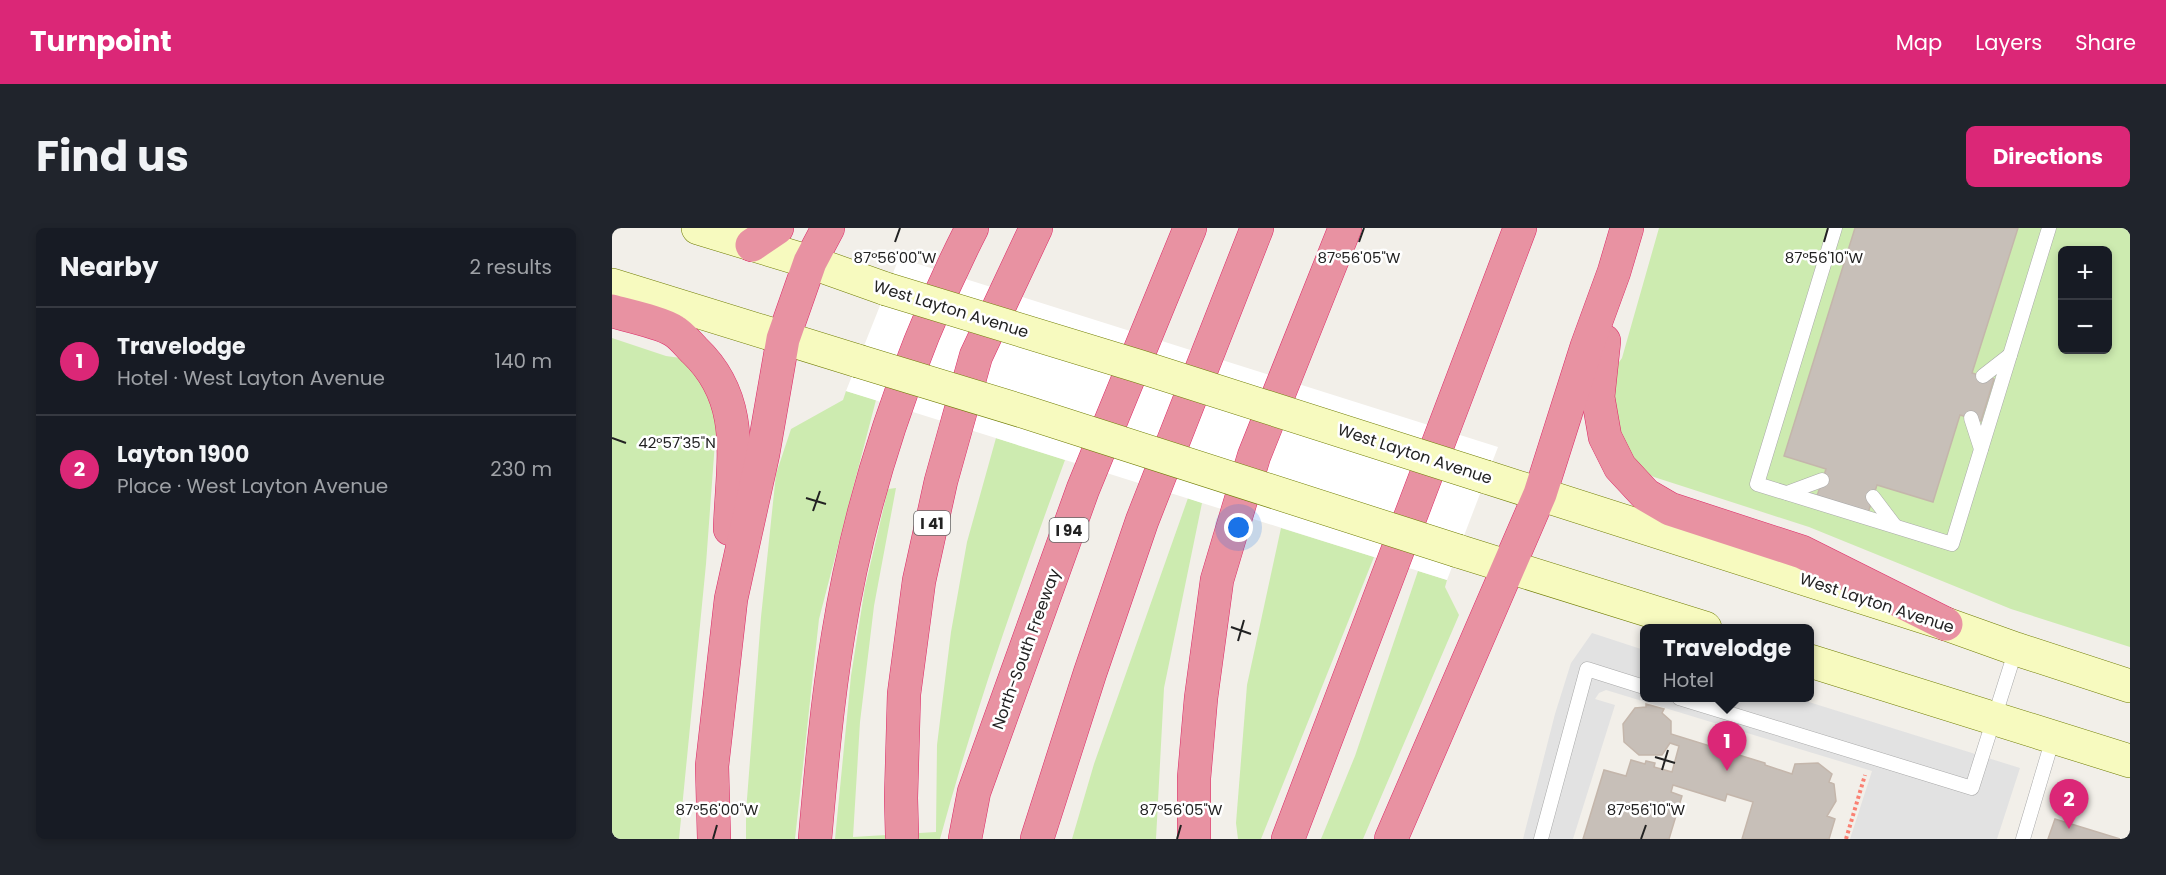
<!DOCTYPE html>
<html lang="en">
<head>
<meta charset="utf-8">
<style>
	:root { --surface:#171b24; --page:#20242c; --text:#f1f3f6; --muted:#9ea1a6; --line:#363941; --accent:#db2777 }
	body { margin:0; font-family:Poppins,sans-serif; background:var(--page); color:var(--text) }
	.controls { position:absolute; right:18px; top:18px; display:grid; overflow:hidden; border-radius:9px; box-shadow:0 3px 9px #0003 }
	.controls button { width:54px; height:54px; display:grid; place-items:center; padding:0; border:0; border-bottom:2px solid var(--line); background:var(--surface); color:var(--text); font:30px sans-serif }
	.you { position:absolute; left:627px; top:300px; width:21px; height:21px; margin:-15px; border:4px solid #fff; border-radius:50%; background:#1a73e8; box-shadow:0 0 0 9px #1a73e833 }
	.badge { display:grid; place-items:center; width:39px; height:39px; border-radius:50%; background:var(--accent); color:#fff; font-size:20px; font-weight:700 }
	.pin { position:absolute; translate:-50% -50px; filter:drop-shadow(0 2px 3px #0008) }
	.pin::after { content:''; position:absolute; top:32px; width:21px; height:18px; background:inherit; clip-path:polygon(0 0,100% 0,50% 100%) }
	.popup { position:absolute; left:1028px; top:396px; width:174px; height:78px; box-sizing:border-box; display:grid; place-content:center; border-radius:9px; background:var(--surface); filter:drop-shadow(0 2px 4px #0005); font-size:20px; white-space:nowrap; color:var(--muted) }
	.popup b { font-size:22px; color:var(--text) }
	.popup::after { content:''; position:absolute; left:50%; top:100%; margin-left:-12px; border:12px solid transparent; border-top-color:var(--surface) }
	.list { margin:0; padding:0; list-style:none }
	h2 { display:flex; justify-content:space-between; align-items:center; height:78px; margin:0; padding:0 24px; font-size:26px }
	h2 small { font-size:20px; font-weight:400; color:var(--muted) }
	.list li { display:grid; grid-template-columns:39px 1fr auto; gap:18px; align-items:center; box-sizing:border-box; height:108px; padding:0 24px; border-top:2px solid var(--line) }
	.list b { display:block; font-size:22px; white-space:nowrap }
	.list p { margin:0; font-size:20px; white-space:nowrap; color:var(--muted) }
	.list em { font-size:20px; font-style:normal; color:var(--muted) }
	.map { position:relative; flex:none; width:1518px; height:611px; overflow:hidden; border-radius:9px }
	header { display:flex; align-items:center; gap:36px; box-sizing:border-box; height:84px; padding:0 30px; background:var(--accent); color:#fff }
	header strong { font-size:28px }
	nav { display:flex; gap:33px; margin-inline-start:auto; font-size:21px }
	.intro { display:flex; align-items:center; justify-content:space-between; box-sizing:border-box; height:144px; padding:0 36px }
	h1 { margin:0; font-size:42px }
	.button { padding:15px 27px; border-radius:9px; background:var(--accent); color:#fff; font-size:21px; font-weight:700 }
	main { display:flex; gap:36px; padding:0 36px }
	aside { flex:1; background:var(--surface); border-radius:9px; box-shadow:0 3px 9px #0003 }
	.map>svg:first-child { display:block }
</style>
</head>
<body>
<header>
<strong>Turnpoint</strong>
<nav><a>Map</a><a>Layers</a><a>Share</a></nav>
</header>
<div class="intro"><h1>Find us</h1><a class="button">Directions</a></div>
<main>
<aside>
<h2>Nearby<small>2 results</small></h2>
<ul class="list">
<li><span class="badge">1</span><div><b>Travelodge</b><p>Hotel · West Layton Avenue</p></div><em>140 m</em></li>
<li><span class="badge">2</span><div><b>Layton 1900</b><p>Place · West Layton Avenue</p></div><em>230 m</em></li>
</ul>
</aside>
<div class="map">
<svg width="1518" height="611" viewBox="0 0 1518 611">
	<rect width="100%" height="100%" fill="#f2efe9"/>
	<g fill="#cdebb0" fill-rule="evenodd">
		<path d="M1047,0H1518V419L1399,381L1197,299L1042,249L1027,242L1012,221L999,163L1002,141L1010,130ZM1450,22H1496V122H1450Z"/>
		<path d="M0,110L54,128L76,131L97,158L112,210L103,214L94,336L67,611H0Z"/>
		<path d="M234,163L264,172L207,391L183,611H134V584L149,389L164,246L179,201L231,172Z"/>
		<path d="M384,210L453,232C407,357 363,482 328,611H223L239,448L253,359L276,261L284,260L262,378L248,494L241,609L324,604L325,517L339,404L355,314Z"/>
		<path d="M576,270L590,275L552,460L544,611H460L482,536Z"/>
		<path d="M669,300L762,329L649,611H626L624,595L635,457Z"/>
		<path d="M806,343L835,352L833,359L847,387L751,611H709L743,528Z"/>
	</g>
	<path fill="#e2e2e2" d="M980,405L1032,422V470H1184L1408,540L1385,611H1238L1260,543L994,462L987,465L983,471L1003,477L961,611H911L943,486L959,435Z"/>
	<path fill="#fff" d="M287,30L886,219L835,352L234,163Z"/>
	<g fill="#c7bfb8" stroke="#c4b6ab" stroke-width="1.5">
		<path d="M1243,0H1406L1360,145L1382,151L1369,193L1348,187L1321,274L1265,257L1256,285L1205,268L1214,241L1172,228Z"/>
		<path d="M1034,476L1052,481L1050,485L1059,493V506L1153,535V537L1180,546L1183,536L1206,535L1220,546L1217,554L1222,556L1224,573L1215,588L1223,591L1217,611H1130L1141,574L1115,566L1113,573L1061,557L1059,564L1070,568L1057,611H971L992,542L1014,548L1019,532L1033,536L1034,533L1043,535L1042,539L1060,544L1067,518L1058,515L1050,527H1027L1012,514L1011,496L1023,480L1034,479Z"/>
		<path d="M1443,591L1508,611H1436Z"/>
	</g>
	<g fill="none" stroke-linecap="round" stroke-linejoin="round">
		<g stroke="#a9a9a9" stroke-width="15">
			<g id="lane">
				<path d="M1223,0L1145,256L1340,316L1437,0"/>
				<path d="M1371,148L1398,127"/>
				<path d="M1359,190L1369,221"/>
				<path d="M1175,265L1210,252"/>
				<path d="M1261,269L1283,298"/>
				<path d="M1067,470L1360,560L1404,421"/>
				<path d="M929,611L975,441L1032,459"/>
				<path d="M1411,611L1441,510"/>
			</g>
		</g>
		<g stroke="#707d05" stroke-width="34">
			<g id="secondary">
				<path d="M86,0L198,34L274,61"/>
				<path d="M0,57L246,133"/>
				<path d="M874,249L1334,396L1404,421L1518,458"/>
				<path d="M846,323L1093,400"/>
				<path d="M1198,433L1518,533"/>
			</g>
		</g>
		<g stroke="#dc2a67" stroke-width="34">
			<g id="highway">
				<path d="M140,17L165,0"/>
				<path d="M0,83C14,87 51,95 62,103C69,107 76,116 82,122C136,173 120,235 118,301"/>
				<path d="M992,113L986,169L993,209L1008,239L1034,267L1058,281L1190,324L1334,396"/>
				<path d="M290,607L289,570L292,466L307,353L329,253L364,128L424,0"/>
				<path d="M102,611L100,538L119,371L151,226L171,111L198,34L216,0"/>
				<path d="M203,611C209,543 215,475 226,408C248,270 296,125 360,0"/>
				<path d="M353,611L362,564L471,261L578,0"/>
				<path d="M425,611L478,445L530,293L645,0"/>
				<path d="M582,611V550L589,470L605,352L642,228L733,0"/>
				<path d="M676,611L908,0"/>
				<path d="M779,611L928,266L975,118L1002,44L1015,0"/>
			</g>
		</g>
		<g stroke="#fa8072" stroke-width="4" stroke-dasharray="3 3" stroke-linecap="butt">
			<path d="M1121,525L1126,509"/>
			<path d="M1234,611L1253,547"/>
		</g>
		<use href="#lane" stroke="#fff" stroke-width="14"/>
		<use href="#secondary" stroke="#f7fabf" stroke-width="33"/>
		<use href="#highway" stroke="#e892a2" stroke-width="33"/>
		<g stroke="#707d05" stroke-width="34" stroke-linecap="butt">
			<g id="secondary-bridge">
				<path d="M274,61L526,138L874,249"/>
				<path d="M246,133L413,184L846,323"/>
			</g>
		</g>
		<use href="#secondary-bridge" stroke="#f7fabf" stroke-width="33"/>
	</g>
	<path fill="none" stroke="#222" stroke-width="2" d="M283,14L288,0M747,14L752,0M1212,14L1216,0M0,210L14,215M194,270L214,276M201,283L208,263M619,399L639,406M626,413L632,392M1043,529L1063,535M1050,542L1056,522M101,611L105,597M565,611L569,597M1029,611L1034,597"/>
	<g text-anchor="middle" dominant-baseline="central" stroke-width="5" stroke-linejoin="round" paint-order="stroke">
		<g fill="#fff" stroke="#646464" stroke-width="1.5">
			<rect x="302" y="283" width="36" height="24" rx="4.5"/>
			<rect x="437.5" y="290" width="39" height="24" rx="4.5"/>
		</g>
		<g font-size="15" font-weight="bold" fill="#222">
			<text x="320" y="295">I 41</text>
			<text x="457" y="302">I 94</text>
		</g>
		<g font-size="16" fill="#222" stroke="#fff">
			<text transform="translate(339 81) rotate(17)">West Layton Avenue</text>
			<text transform="translate(803 226) rotate(18)">West Layton Avenue</text>
			<text transform="translate(1265 375) rotate(18)">West Layton Avenue</text>
			<text transform="translate(414 421) rotate(-70)">North-South Freeway</text>
		</g>
	</g>
	<g font-size="15" text-anchor="middle" fill="#222" stroke="#fff" stroke-width="5" stroke-linejoin="round" paint-order="stroke">
		<text x="283" y="35">87°56'00"W</text>
		<text x="747" y="35">87°56'05"W</text>
		<text x="1212" y="35">87°56'10"W</text>
		<text x="65" y="220">42°57'35"N</text>
		<text x="105" y="587">87°56'00"W</text>
		<text x="569" y="587">87°56'05"W</text>
		<text x="1034" y="587">87°56'10"W</text>
	</g>
</svg>
<div class="controls">
<button>+</button>
<button>−</button>
</div>
<div class="you"></div>
<div class="pin badge" style="left:1115px;top:543px">1</div>
<div class="popup"><b>Travelodge</b>Hotel</div>
<div class="pin badge" style="left:1457px;top:601px">2</div>
</div>
</main>
</body>
</html>
